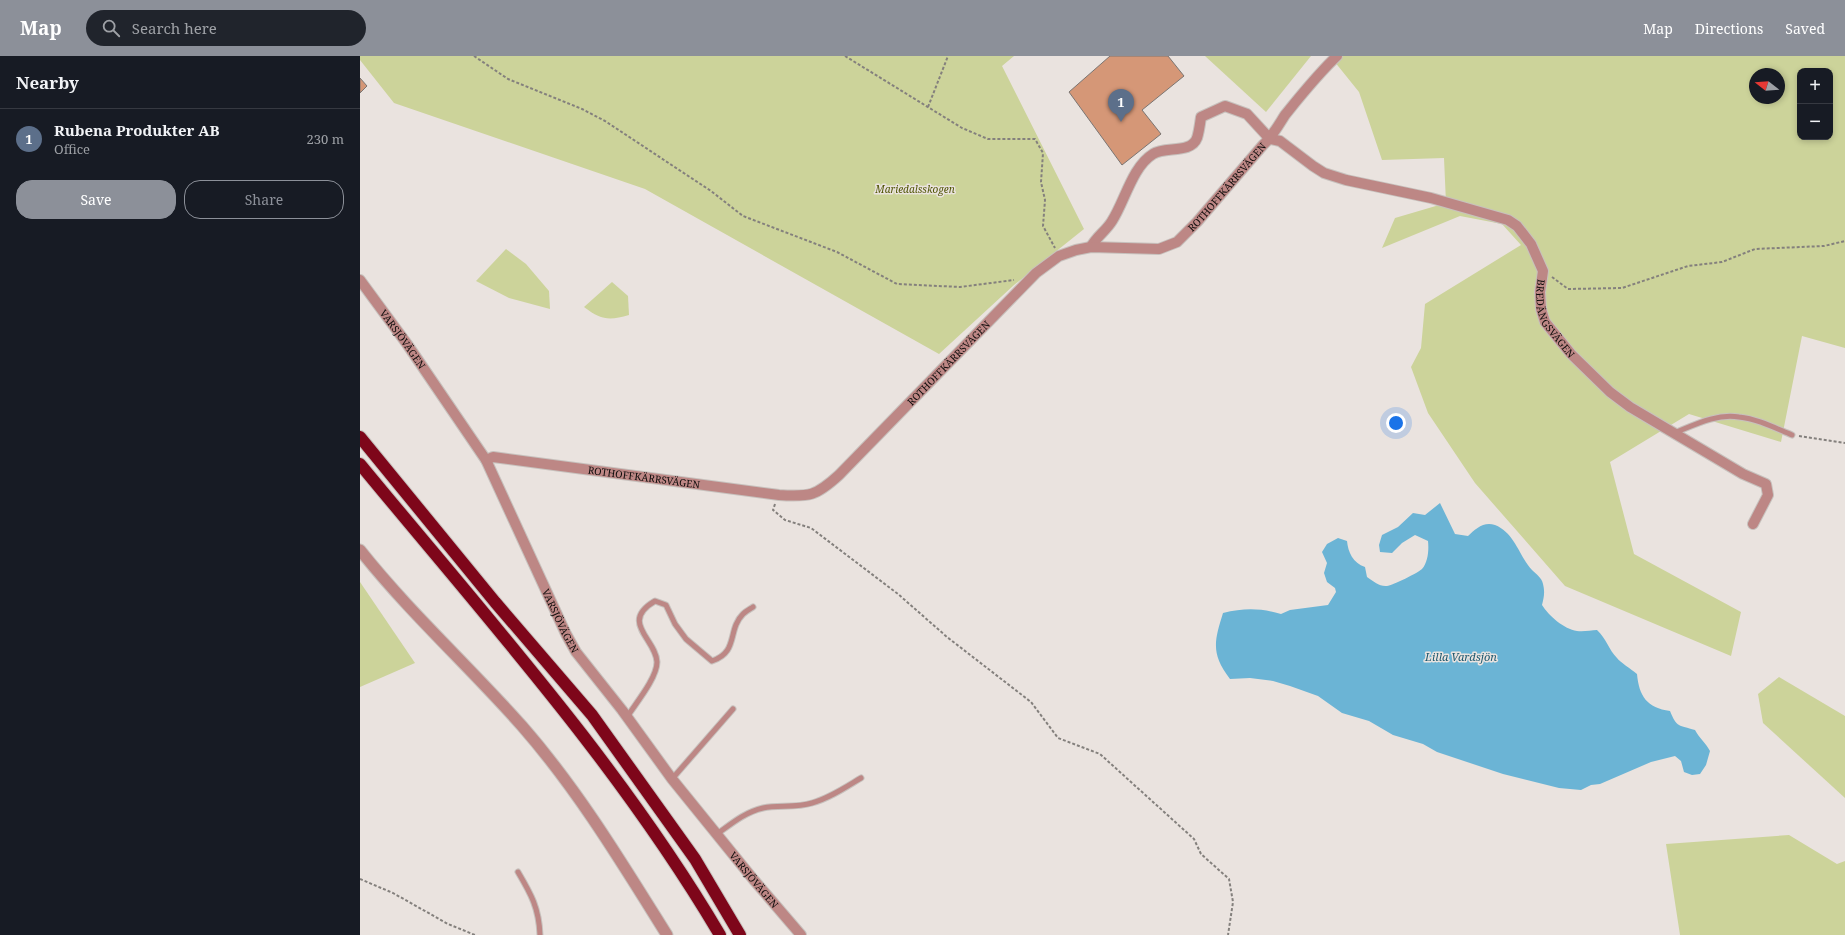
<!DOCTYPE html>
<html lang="en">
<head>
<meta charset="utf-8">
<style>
	:root { --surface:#171b24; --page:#20242c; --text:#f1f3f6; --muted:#9ea1a6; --line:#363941; --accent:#8c9099 }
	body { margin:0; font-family:"Noto Serif",serif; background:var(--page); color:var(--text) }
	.controls { position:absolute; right:12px; top:12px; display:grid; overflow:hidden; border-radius:8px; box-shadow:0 2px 6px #0003 }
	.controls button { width:36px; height:36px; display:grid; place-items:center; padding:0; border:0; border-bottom:1px solid var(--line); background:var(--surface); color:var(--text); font:20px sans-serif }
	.compass { position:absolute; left:1389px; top:12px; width:36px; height:36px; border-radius:50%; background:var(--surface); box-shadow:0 2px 6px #0003; rotate:287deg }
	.you { position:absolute; left:1036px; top:367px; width:14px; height:14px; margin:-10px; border:3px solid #fff; border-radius:50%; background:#1a73e8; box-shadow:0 0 0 6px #1a73e833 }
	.badge { display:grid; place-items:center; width:26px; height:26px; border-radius:50%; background:var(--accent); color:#fff; font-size:13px; font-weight:700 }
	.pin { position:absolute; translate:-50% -33px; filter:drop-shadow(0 1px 2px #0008) }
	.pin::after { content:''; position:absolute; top:21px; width:14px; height:12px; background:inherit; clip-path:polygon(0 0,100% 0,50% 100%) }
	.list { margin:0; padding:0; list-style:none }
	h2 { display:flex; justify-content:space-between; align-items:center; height:52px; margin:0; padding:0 16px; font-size:17px }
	h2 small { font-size:13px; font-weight:400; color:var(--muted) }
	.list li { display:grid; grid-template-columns:26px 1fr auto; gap:12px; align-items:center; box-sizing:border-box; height:60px; padding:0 16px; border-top:1px solid var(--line) }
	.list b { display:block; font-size:15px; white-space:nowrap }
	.list p { margin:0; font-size:13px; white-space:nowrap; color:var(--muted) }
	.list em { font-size:13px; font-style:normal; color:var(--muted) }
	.actions { display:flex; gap:8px; padding:12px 16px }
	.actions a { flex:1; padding:9px 0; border:1px solid var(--accent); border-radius:16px; text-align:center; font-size:14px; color:var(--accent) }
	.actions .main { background:var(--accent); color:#fff }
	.icon { flex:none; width:22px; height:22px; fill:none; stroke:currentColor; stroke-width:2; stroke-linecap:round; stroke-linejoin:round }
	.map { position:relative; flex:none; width:1485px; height:879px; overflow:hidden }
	header { display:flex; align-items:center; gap:24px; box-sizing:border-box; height:56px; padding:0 20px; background:var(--accent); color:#fff }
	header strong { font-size:19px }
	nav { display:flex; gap:22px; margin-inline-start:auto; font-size:14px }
	.search { width:280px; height:36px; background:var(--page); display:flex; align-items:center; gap:10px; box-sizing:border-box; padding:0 14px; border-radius:22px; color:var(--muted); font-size:15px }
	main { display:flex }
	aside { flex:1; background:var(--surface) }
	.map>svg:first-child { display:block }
</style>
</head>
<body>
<header>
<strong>Map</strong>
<div class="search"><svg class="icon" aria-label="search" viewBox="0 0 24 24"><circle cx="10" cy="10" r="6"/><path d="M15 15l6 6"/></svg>Search here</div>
<nav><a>Map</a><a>Directions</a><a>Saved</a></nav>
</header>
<main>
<aside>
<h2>Nearby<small></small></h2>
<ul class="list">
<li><span class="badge" style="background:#5c6f8a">1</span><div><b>Rubena Produkter AB</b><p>Office</p></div><em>230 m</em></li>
</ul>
<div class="actions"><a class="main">Save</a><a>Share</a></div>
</aside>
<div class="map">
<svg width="1485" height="879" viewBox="0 0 1485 879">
	<rect width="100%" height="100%" fill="#eae3df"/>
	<g fill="#ccd39a" fill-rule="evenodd">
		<path d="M0,0H654L642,10L724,173L654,229L579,298L285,133L34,47L0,4Z"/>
		<path d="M845,0H951L906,56Z"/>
		<path d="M970,0H1485V292L1442,280L1421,386L1329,358L1250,406L1274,498L1381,556L1371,600L1205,530L1115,427L1068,357L1051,311L1061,292L1065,248L1161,189L1142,168L1100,160L1022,192L1035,162L1086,147L1084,102L1022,104L999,36ZM1440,15H1470V81H1440ZM1395,18H1419V42H1395Z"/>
		<path d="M146,193L166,208L189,235L190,253L149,242L116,225Z"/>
		<path d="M252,226L268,240L269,259C249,265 241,264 224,251Z"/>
		<path d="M0,526L55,607L0,631Z"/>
		<path d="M1419,621L1485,660V742L1403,667L1398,638Z"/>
		<path d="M1429,779L1477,808L1485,805V879H1320L1306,788Z"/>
	</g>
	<path fill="#6bb4d5" d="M1080,447L1095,478L1108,480C1115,473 1124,465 1135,469C1155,477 1159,500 1172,514C1176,518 1182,522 1183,528C1185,536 1184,541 1182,549C1189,560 1204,573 1217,575C1224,576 1231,574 1237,574C1246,582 1249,594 1257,602C1260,606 1271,613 1277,618C1279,640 1287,652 1310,655C1317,672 1319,669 1335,674C1339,682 1346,687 1350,695L1346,709L1340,718L1332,719L1324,716L1321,705L1315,700L1291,706L1240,728L1231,729L1221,734L1199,732L1143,718L1077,696L1063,688L1033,679L1009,665L982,657L958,640L930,630L913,625L890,622L870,623C851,598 854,586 863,557C884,552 900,552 921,558L930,554L968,549L976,536L975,532L967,526L964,517L967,507L962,496L967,488L978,482L987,485C988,496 993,507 1005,511L1007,521C1013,525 1020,531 1027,530C1033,529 1058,517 1062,513C1068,506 1069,494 1068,485L1055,479L1042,487L1032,497L1020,496L1019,489L1022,479L1038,471L1053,457L1065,459Z"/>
	<g fill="#d59777" stroke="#7b7572">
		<path d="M750,0H808L824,20L782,54L801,78L762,109L709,36Z"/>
		<path d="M0,22L7,30L0,37Z"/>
	</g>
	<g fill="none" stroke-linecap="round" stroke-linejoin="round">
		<g stroke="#c7c1bd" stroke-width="7">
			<g id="service">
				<path d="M1314,377C1334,369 1357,357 1379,361C1398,363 1415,372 1432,379"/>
				<path d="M267,661C276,647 297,622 297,606C296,583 259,566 295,545L306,549L315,568L326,583L352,605C379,596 367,574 383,558C386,555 390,553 393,551"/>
				<path d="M312,723L373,653"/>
				<path d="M357,778C371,768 385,756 403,752C419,749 436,752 452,747C470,742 486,731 501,722"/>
				<path d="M158,816C171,838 179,852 180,879"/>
			</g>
		</g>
		<g stroke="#c7c1bd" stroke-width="12">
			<g id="minor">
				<path id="s1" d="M731,191C736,181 746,175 752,165C765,145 772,111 793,98C805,90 831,98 837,82C839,76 840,68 841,61L865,50L887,58L910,83L920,85L953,110L964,117L986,124L1071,142L1148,164L1157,170L1171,188L1183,215L1180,236L1181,253L1185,266L1211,298L1250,336L1270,351L1383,418L1406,428L1408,439L1393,468"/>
				<path id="s2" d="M0,224L47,288L126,404L206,578L216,596L262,654L312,723L393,823L441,879"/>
				<path id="s3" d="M126,404L133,401L419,439C450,441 456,440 479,419L676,217L699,200L716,194L731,191L799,193L817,186L837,166L903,89C912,81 918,70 925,59C942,38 957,19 977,0"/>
			</g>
		</g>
		<g stroke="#c7c1bd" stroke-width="13">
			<path id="tertiary" d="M0,494C50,557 109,610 162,670C218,734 262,807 307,879"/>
		</g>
		<g stroke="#c7c1bd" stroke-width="14">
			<g id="motorway">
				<path d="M0,381L135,546L232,659L335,803L380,879"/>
				<path d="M0,408C126,561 259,708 360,879"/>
			</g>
		</g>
		<g stroke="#84807d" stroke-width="2" stroke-dasharray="3 2" stroke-linecap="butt">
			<path d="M114,0L148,23L222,53L245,65L351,135L383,160L477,196L537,228L600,231L654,224"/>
			<path d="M485,0L602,72L628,83H675L683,97L681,126L685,144L683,170L695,192"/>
			<path d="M568,51L588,0"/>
			<path d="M1192,221L1208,233L1262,232L1328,210L1362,206L1395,193L1464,190L1485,185"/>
			<path d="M1439,380L1485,387"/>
			<path d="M415,448L413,454L425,464L451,472L538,538L587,581L671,646L698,682L740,698L834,783L841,798L869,823L873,846L868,879"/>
			<path d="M0,823L33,837L88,868L115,879"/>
		</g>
		<use href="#service" stroke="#bd8785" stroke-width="5"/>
		<use href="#minor" stroke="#bd8785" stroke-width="10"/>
		<use href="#tertiary" stroke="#bd8785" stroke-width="11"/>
		<use href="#motorway" stroke="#7e061a" stroke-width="12"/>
	</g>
	<g text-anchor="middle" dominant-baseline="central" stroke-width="3" stroke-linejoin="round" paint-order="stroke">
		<g font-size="10" fill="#0f0d0c" stroke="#eae3df">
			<text stroke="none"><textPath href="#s3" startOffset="868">ROTHOFFKÄRRSVÄGEN</textPath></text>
			<text stroke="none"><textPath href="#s1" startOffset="637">BREDÄNGSVÄGEN</textPath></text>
			<text stroke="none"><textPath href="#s2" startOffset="73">VARSJÖVÄGEN</textPath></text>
			<text stroke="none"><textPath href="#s3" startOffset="519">ROTHOFFKÄRRSVÄGEN</textPath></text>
			<text stroke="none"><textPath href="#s3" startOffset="160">ROTHOFFKÄRRSVÄGEN</textPath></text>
			<text stroke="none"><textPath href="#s2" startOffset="397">VARSJÖVÄGEN</textPath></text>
			<text stroke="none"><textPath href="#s2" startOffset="721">VARSJÖVÄGEN</textPath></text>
		</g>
		<g font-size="10" font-style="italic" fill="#4f5403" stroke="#eae3df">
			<text x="555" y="133">Mariedalsskogen</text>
		</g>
		<g font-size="11" font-style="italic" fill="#1c576e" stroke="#eae3df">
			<text x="1101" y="600">Lilla Vardsjön</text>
		</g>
	</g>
</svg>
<div class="controls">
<button>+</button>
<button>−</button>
</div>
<svg class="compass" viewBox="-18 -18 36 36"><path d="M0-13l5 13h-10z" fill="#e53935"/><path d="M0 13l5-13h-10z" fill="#9ea1a6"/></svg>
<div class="you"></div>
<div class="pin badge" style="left:761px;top:66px;background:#5c6f8a">1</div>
</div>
</main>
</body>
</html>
